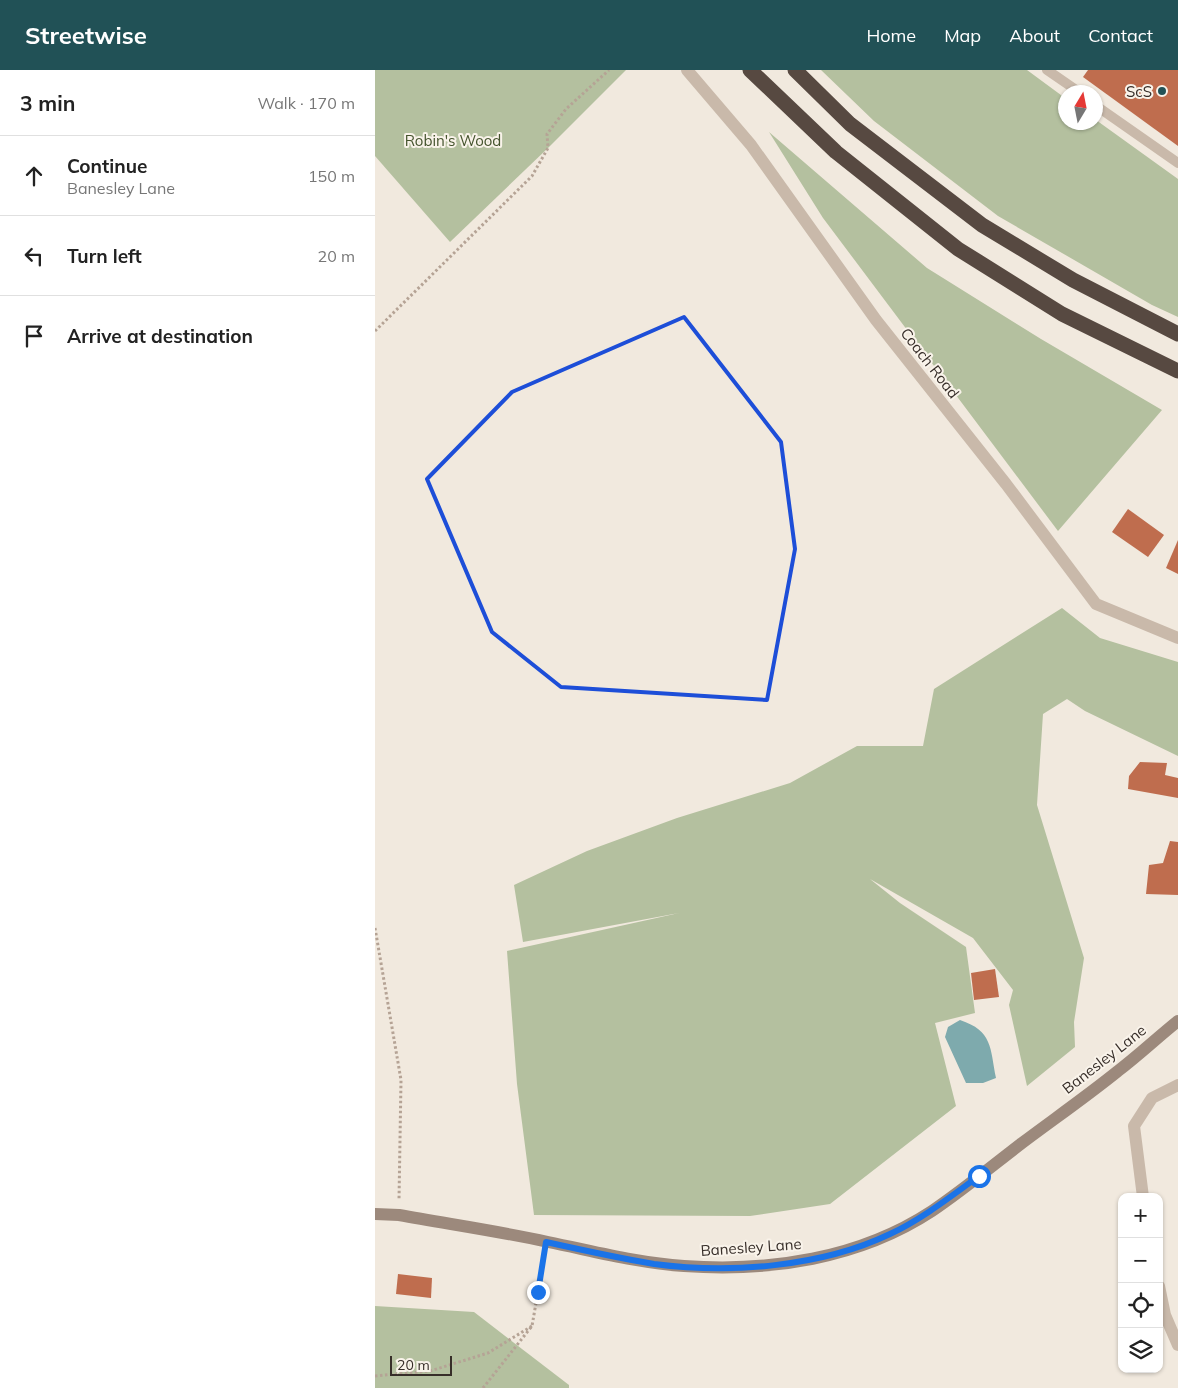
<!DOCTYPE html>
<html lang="en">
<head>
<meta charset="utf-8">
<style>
	:root { --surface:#fff; --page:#f2f2f2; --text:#222; --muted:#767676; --line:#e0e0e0; --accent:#215156 }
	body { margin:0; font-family:Mulish,sans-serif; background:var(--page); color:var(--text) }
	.controls { position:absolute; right:15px; bottom:15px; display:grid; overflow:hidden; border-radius:10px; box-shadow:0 1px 4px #0004 }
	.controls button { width:45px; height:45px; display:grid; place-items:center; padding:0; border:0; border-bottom:1px solid var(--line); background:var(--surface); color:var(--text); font:25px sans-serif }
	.compass { position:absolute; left:683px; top:15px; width:45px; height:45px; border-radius:50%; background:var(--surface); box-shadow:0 1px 4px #0004; rotate:10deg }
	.scale { position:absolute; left:15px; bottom:12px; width:62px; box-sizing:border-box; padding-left:5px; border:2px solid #372e29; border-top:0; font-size:14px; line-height:18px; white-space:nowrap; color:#372e29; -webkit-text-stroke:4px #f9f3ea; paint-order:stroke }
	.stop { position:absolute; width:15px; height:15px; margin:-11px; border:4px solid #1a73e8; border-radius:50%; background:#fff }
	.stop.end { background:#1a73e8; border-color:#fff; box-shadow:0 1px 5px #0008 }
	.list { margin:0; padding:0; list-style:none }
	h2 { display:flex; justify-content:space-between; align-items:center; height:65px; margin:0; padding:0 20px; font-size:21px }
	h2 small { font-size:16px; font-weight:400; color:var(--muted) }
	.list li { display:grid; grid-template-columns:32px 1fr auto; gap:15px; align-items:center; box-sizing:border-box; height:80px; padding:0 20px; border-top:1px solid var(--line) }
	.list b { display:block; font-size:19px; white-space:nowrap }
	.list p { margin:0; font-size:16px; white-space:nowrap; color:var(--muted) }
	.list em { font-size:16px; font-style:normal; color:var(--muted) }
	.icon { flex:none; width:28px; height:28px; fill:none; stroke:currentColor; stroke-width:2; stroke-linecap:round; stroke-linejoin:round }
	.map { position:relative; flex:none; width:803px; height:1318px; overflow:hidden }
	header { display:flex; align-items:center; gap:30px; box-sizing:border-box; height:70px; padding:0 25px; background:var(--accent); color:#fff }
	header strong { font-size:24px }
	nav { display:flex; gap:28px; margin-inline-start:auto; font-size:18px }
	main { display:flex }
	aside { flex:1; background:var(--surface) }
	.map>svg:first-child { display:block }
</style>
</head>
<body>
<header>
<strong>Streetwise</strong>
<nav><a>Home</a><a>Map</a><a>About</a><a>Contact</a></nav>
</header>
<main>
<aside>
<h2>3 min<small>Walk · 170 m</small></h2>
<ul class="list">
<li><svg class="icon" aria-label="ahead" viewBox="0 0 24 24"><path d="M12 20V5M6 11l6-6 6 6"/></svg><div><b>Continue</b><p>Banesley Lane</p></div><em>150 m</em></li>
<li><svg class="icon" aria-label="left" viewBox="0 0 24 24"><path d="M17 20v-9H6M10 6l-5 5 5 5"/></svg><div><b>Turn left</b></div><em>20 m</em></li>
<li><svg class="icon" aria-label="arrive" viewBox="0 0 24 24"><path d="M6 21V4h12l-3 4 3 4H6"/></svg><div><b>Arrive at destination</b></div></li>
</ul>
</aside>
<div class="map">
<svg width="803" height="1318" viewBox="0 0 803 1318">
	<rect width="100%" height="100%" fill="#f1e9de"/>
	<g fill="#b4c09f">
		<path d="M0,0H251L173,78L75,172L0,86Z"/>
		<path d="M446,0H652L690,28V52H720L721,50L803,109V247L777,235L623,146L499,51Z"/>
		<path d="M394,62L552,198L666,269L787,340L683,461L448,148Z"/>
		<path d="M687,538L725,568L803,592V686L710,641L692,629L668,644L662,735L709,888L699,952L700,977L652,1016L634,935L638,920L598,868L495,809L525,833L591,877L600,943L560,953L581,1036L455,1134L375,1146L159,1145L142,1014L132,881L304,843L148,872L139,815L212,781L302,748L415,713L482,676H548L559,619Z"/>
		<path d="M0,1236L99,1242L194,1315V1318H0Z"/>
	</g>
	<path fill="#7eaaad" d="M585,950C618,961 615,978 621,1008L608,1013H591L570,967L573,957Z"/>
	<g fill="#bf6d4e">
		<path d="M713,0H803V76L708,7Z"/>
		<path d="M753,439L789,465L773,487L737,462Z"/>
		<path d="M803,470V504L791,498Z"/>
		<path d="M765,692L792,693L790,705L803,708V728L753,719L754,706Z"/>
		<path d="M795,771L803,772V825L771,824L774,795L788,793Z"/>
		<path d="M620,899L624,927L599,930L596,903Z"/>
		<path d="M23,1204L57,1208L56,1228L21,1224Z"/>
	</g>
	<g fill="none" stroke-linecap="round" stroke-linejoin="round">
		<g stroke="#b5a395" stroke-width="3" stroke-dasharray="2.5 2.5" stroke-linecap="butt">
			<path d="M0,261L157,106L173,78L172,64L191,39L234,0"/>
			<path d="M0,858L26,1010L24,1130"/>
			<path d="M0,1306L55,1301L113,1283L157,1256"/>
			<path d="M108,1318L157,1256L169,1187"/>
		</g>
		<g stroke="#c9b9aa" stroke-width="10">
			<path d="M672,0L704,22"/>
			<path d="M720,35L803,93"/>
		</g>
		<g stroke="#c9b9aa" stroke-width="12">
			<path d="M312,0L376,75L501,250L631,414L721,534L803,568"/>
			<path d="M768,1127L759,1056L777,1028L803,1015"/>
			<path d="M784,1216L790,1245L803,1275"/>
		</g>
		<path stroke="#9c897c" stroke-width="12" d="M0,1144L24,1145C73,1154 123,1161 173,1172C218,1181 262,1193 309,1196C394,1202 484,1189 557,1141C588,1120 617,1096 647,1073C679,1049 712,1026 743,1001C764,985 783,967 803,951"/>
		<g stroke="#574941" stroke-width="15">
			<path d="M375,0L461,82L583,179L687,244L803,301"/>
			<path d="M420,0L475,54L607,155L698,210L803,264"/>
		</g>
	</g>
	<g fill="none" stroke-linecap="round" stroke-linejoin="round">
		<path stroke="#1a73e8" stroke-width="6" d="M163,1222L171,1172C207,1180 243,1188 279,1194C355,1204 446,1197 515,1164C547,1149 575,1127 604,1106"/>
	</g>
	<path fill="none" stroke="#1d4ed8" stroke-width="4" stroke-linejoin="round" d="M309,247L406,372L420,479L392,630L186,617L117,562L52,409L137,322Z"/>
	<circle fill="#215156" stroke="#f9f3ea" stroke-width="2" cx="787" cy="21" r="5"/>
	<g text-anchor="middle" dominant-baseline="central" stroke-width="4" stroke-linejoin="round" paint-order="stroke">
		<g font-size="15" fill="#372e29" stroke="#f9f3ea" text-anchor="end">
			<text x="777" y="21">ScS</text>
		</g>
		<g font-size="15" fill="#45542e" stroke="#f9f3ea">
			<text x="78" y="70">Robin's Wood</text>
		</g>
		<g font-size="15" fill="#372e29" stroke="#f9f3ea">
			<text transform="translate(555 293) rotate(52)">Coach Road</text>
			<text transform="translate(729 989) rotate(-38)">Banesley Lane</text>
			<text transform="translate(376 1177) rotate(-4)">Banesley Lane</text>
		</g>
	</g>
</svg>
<div class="controls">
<button>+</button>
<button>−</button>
<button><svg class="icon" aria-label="locate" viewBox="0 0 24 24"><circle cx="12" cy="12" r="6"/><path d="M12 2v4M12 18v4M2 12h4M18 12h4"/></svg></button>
<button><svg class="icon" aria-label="layers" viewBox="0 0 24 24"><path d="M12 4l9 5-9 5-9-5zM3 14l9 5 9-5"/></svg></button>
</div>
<svg class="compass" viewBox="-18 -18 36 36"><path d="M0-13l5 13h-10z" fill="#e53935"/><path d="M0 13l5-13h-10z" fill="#767676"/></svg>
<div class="scale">20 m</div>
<div class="stop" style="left:604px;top:1106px"></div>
<div class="stop end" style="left:163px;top:1222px"></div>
</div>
</main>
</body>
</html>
